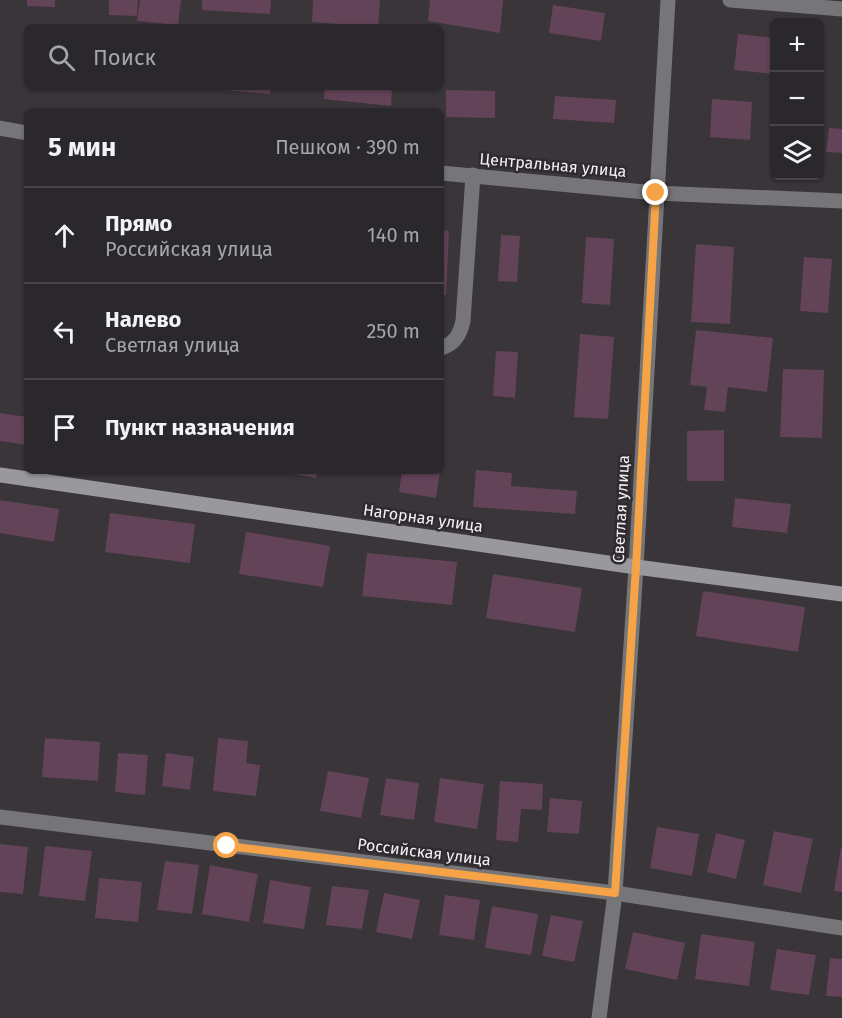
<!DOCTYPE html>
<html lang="ru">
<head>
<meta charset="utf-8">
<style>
	:root { --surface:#2b282b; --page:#333033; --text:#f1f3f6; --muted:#a6a6a9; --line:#474447 }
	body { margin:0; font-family:"Fira Sans",sans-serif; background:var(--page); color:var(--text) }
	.controls { position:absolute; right:18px; top:18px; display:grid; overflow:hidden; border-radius:9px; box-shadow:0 2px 4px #0004 }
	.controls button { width:54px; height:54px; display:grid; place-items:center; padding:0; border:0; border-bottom:2px solid var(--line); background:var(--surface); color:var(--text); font:30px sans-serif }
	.stop { position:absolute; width:18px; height:18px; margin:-14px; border:4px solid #f5a346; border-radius:50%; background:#fff }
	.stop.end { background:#f5a346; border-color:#fff; box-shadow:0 2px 6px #0008 }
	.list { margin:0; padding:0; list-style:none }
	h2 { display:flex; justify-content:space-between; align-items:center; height:78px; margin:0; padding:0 24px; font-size:26px }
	h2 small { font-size:20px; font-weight:400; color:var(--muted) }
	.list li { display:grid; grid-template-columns:39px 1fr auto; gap:18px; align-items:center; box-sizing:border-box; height:96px; padding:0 24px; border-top:2px solid var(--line) }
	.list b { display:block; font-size:22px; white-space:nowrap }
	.list p { margin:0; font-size:20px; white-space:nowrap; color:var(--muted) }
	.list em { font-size:20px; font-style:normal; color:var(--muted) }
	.icon { flex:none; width:33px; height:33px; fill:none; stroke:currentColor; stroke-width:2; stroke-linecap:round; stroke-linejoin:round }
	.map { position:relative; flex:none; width:842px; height:1018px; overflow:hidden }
	.search { position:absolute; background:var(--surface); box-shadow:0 2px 4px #0004; left:24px; top:24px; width:420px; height:66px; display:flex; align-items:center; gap:15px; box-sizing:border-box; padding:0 21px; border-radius:9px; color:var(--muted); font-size:22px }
	.panel { position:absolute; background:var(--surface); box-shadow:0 2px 4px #0004; left:24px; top:108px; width:420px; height:366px; border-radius:9px }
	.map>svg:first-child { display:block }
</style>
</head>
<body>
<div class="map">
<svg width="842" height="1018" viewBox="0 0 842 1018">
	<rect width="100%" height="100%" fill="#393539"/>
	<g fill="#634357">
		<path d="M27,0H55V7L27,6Z"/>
		<path d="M109,0H138L137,16L109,15Z"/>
		<path d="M140,0H181L178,25L137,21Z"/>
		<path d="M202,0H271L270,14L202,10Z"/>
		<path d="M313,0H380L378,27L312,22Z"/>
		<path d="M430,0H503L500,33L428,21Z"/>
		<path d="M553,5L605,13L601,41L549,33Z"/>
		<path d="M738,34L774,38V74L734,70Z"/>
		<path d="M213,87H271L270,94L213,89Z"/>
		<path d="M325,87H392L391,106L324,99Z"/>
		<path d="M446,90L495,91V118L446,117Z"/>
		<path d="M555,96L616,100L614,123L553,119Z"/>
		<path d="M712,99L752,102L750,140L710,137Z"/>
		<path d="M829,128L842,129V153L826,152Z"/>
		<path d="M441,230L449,231L446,295H441Z"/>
		<path d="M501,235L520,236L517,282L498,281Z"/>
		<path d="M586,237L614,239L610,305L582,303Z"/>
		<path d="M696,244L734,247L730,324L691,322Z"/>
		<path d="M804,257L832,259L828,313L800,311Z"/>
		<path d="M696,330L773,338L767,392L728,387L725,412L704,410L707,387L690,385Z"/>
		<path d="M580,334L614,337L608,419L574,417Z"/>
		<path d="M496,351L518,352L515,398L493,396Z"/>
		<path d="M783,369L824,370L822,438L780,437Z"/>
		<path d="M0,413L27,417V445L0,441Z"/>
		<path d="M724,430V481H687V431Z"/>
		<path d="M476,470L512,473L511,486L577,491L575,514L473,507Z"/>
		<path d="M277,471H317L316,478Z"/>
		<path d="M402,471H440L436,498L399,492Z"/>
		<path d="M735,498L791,504L787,533L732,527Z"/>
		<path d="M0,500L59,509L54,542L0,533Z"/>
		<path d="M110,513L195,524L190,563L105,552Z"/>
		<path d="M246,532L330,546L323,587L239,574Z"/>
		<path d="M367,553L457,562L452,605L362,596Z"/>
		<path d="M493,574L582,588L575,632L486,618Z"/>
		<path d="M703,591L805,607L798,652L696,636Z"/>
		<path d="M45,738L100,742L98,781L42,777Z"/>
		<path d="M218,738L248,741L246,763L260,765L256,796L213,791Z"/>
		<path d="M118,753L148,755L145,795L115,792Z"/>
		<path d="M166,753L194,757L190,790L162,786Z"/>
		<path d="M328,771L369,778L361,818L320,811Z"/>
		<path d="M386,778L419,783L414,820L380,815Z"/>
		<path d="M440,778L484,784L477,829L434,822Z"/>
		<path d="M500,781L543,784L542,810L521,809L518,842L496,840Z"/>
		<path d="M550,798L582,801L579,834L547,832Z"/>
		<path d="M657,827L699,834L692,876L650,868Z"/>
		<path d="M774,831L813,839L801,893L763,885Z"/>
		<path d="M716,833L745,840L736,879L707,872Z"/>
		<path d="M0,844L28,847L23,894L0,892Z"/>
		<path d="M45,846L92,851L85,901L39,896Z"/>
		<path d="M841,847H842V892L834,891Z"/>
		<path d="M165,861L199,865L192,914L157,910Z"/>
		<path d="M210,865L258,874L249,922L202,914Z"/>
		<path d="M99,878L142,882L138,922L95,918Z"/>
		<path d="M270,880L311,887L304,929L263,923Z"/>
		<path d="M332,886L369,890L362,929L326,925Z"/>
		<path d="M384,893L420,900L412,939L376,932Z"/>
		<path d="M445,895L480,900L474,940L439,935Z"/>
		<path d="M492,906L538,914L531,955L485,948Z"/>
		<path d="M551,915L583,921L574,962L542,956Z"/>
		<path d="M633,932L685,943L677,980L625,969Z"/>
		<path d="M701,934L755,942L749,986L695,979Z"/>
		<path d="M777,949L816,955L809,995L770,990Z"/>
		<path d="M830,958L842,959V997L826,996Z"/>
	</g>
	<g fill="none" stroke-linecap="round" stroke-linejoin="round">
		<g stroke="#767578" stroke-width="15">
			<path d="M730,0L842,9"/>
			<path d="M0,128L27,133"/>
			<path d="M441,173L656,193L842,201"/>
			<path d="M441,348C455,344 460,334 463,321L473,175"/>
			<path d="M0,817L615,893L842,928"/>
			<path d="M599,1018L615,893L636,567L668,0"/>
		</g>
		<path stroke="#99989c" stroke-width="15" d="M0,475L636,567L842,594"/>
	</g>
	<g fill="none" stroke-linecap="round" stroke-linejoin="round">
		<path stroke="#f5a346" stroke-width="8" d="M227,846L615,893L636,567L656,193"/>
	</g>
	<g text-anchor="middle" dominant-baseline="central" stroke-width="5" stroke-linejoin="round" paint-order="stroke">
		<g font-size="16" fill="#f3f1f4" stroke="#2f2b2f">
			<text transform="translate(553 165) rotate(5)">Центральная улица</text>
			<text transform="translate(621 509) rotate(-87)">Светлая улица</text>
			<text transform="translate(423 518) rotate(8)">Нагорная улица</text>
			<text transform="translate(424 852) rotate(7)">Российская улица</text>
		</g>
	</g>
</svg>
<div class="controls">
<button>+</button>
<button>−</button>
<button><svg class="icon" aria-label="layers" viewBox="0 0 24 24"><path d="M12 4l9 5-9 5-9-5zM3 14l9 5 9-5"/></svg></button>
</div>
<div class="stop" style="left:227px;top:846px"></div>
<div class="stop end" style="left:656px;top:193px"></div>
<div class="search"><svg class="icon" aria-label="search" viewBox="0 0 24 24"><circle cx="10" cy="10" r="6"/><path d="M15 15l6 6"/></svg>Поиск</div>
<section class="panel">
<h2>5 мин<small>Пешком · 390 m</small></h2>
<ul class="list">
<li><svg class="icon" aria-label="ahead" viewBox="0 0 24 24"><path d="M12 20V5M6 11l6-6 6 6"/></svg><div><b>Прямо</b><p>Российская улица</p></div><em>140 m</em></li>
<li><svg class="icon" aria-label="left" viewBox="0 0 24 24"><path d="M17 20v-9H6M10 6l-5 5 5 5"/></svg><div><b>Налево</b><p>Светлая улица</p></div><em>250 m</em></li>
<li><svg class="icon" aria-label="arrive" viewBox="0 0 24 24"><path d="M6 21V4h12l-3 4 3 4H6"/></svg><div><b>Пункт назначения</b></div></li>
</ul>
</section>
</div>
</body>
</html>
